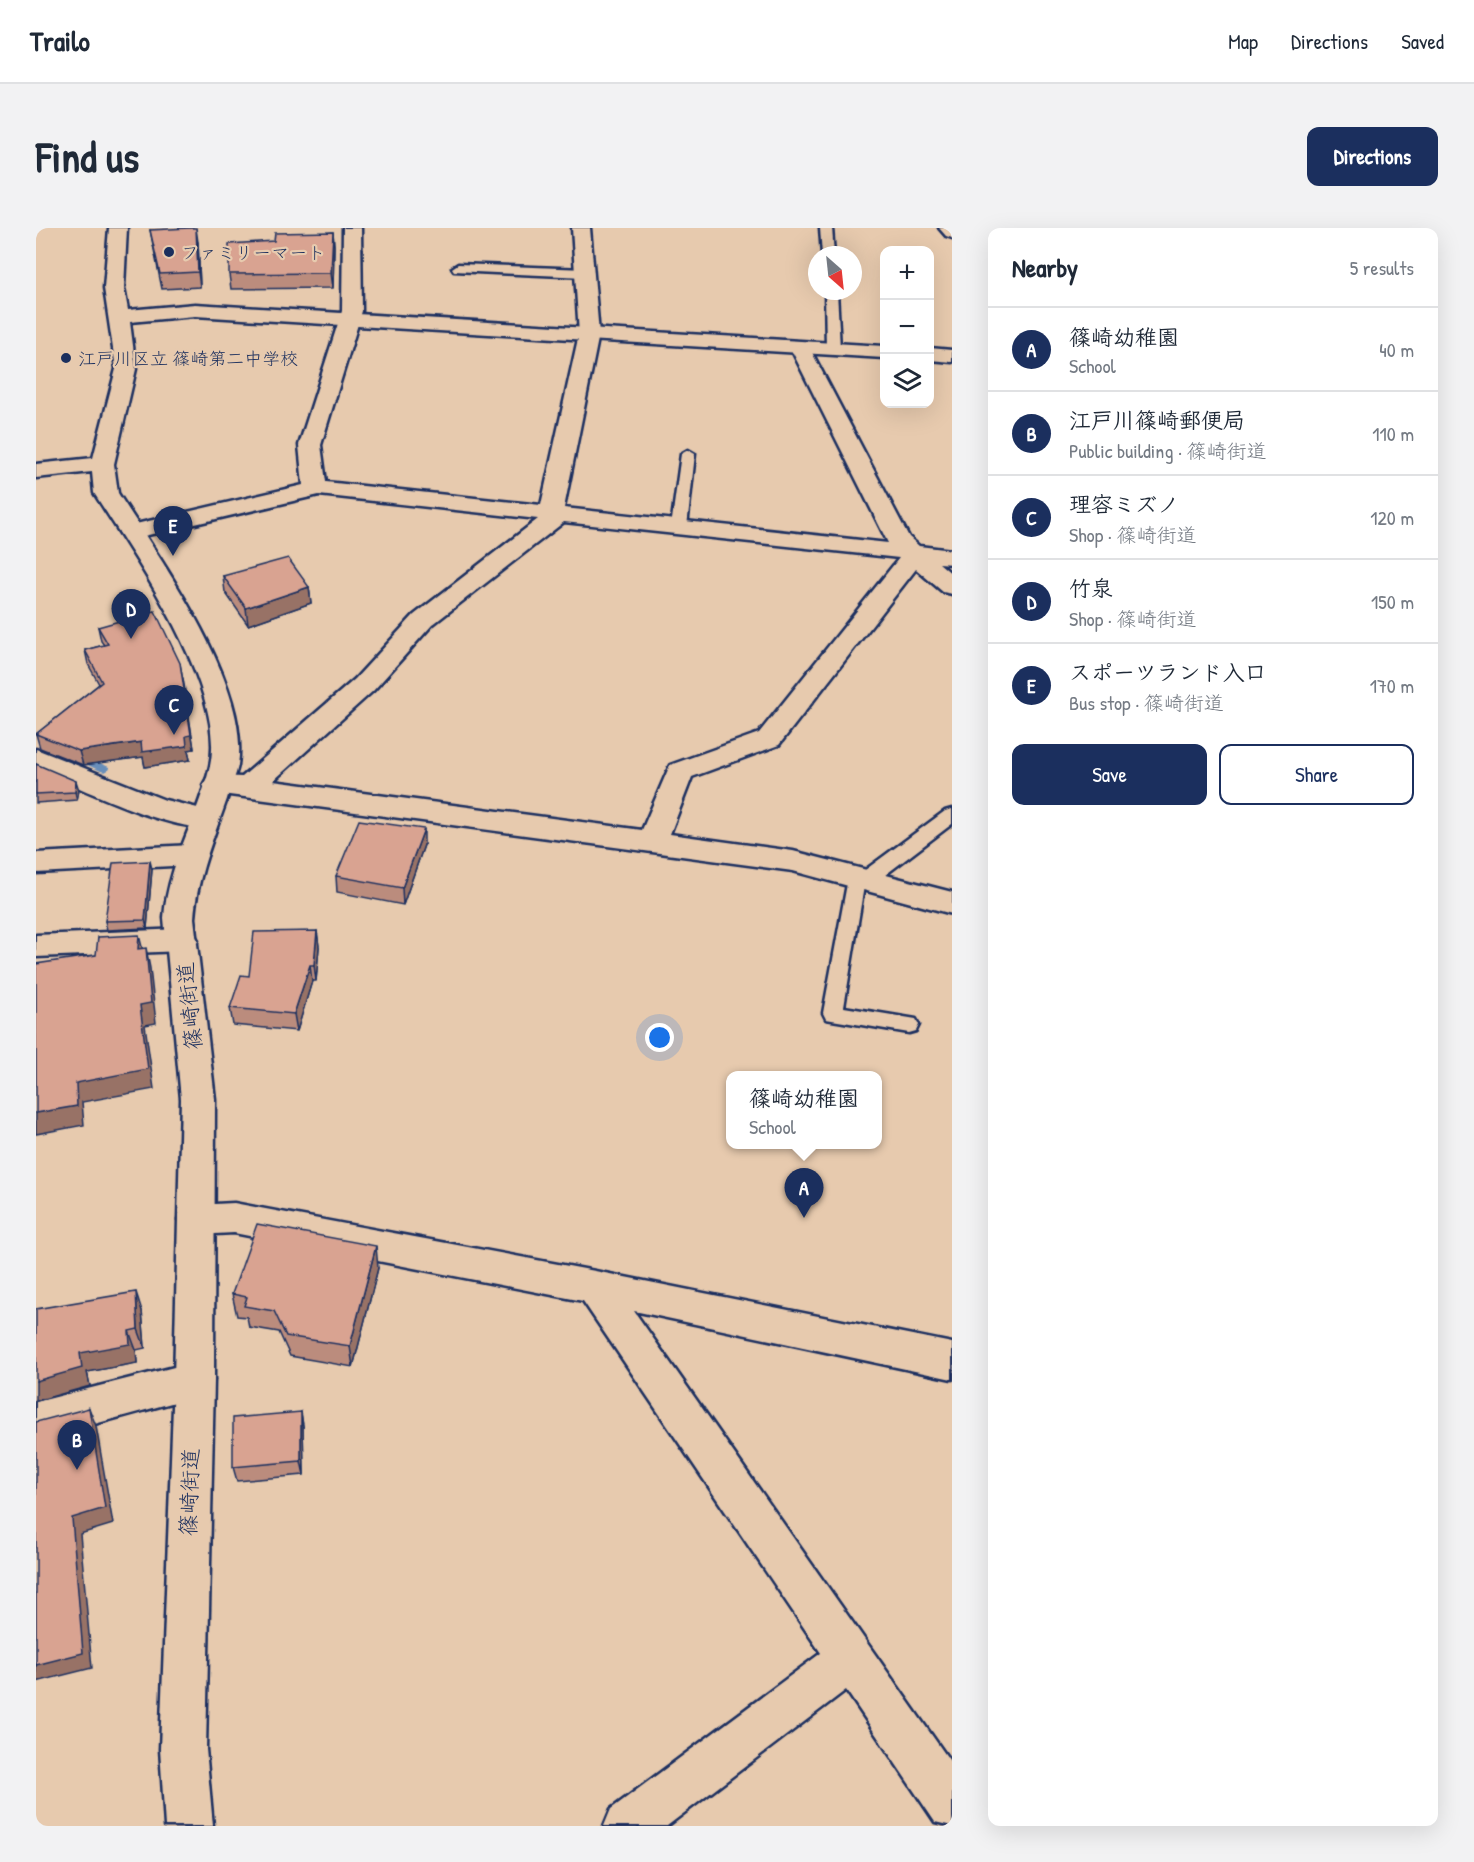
<!DOCTYPE html>
<html lang="en">
<head>
<meta charset="utf-8">
<style>
	:root { --surface:#fff; --page:#f2f2f3; --text:#1f2937; --muted:#747a83; --line:#e0e1e3; --accent:#1b2f5e }
	body { margin:0; font-family:"Patrick Hand","Klee One",sans-serif; background:var(--page); color:var(--text) }
	.controls { position:absolute; right:18px; top:18px; display:grid; overflow:hidden; border-radius:12px; box-shadow:0 6px 24px #0002 }
	.controls button { width:54px; height:54px; display:grid; place-items:center; padding:0; border:0; border-bottom:2px solid var(--line); background:var(--surface); color:var(--text); font:30px sans-serif }
	.compass { position:absolute; left:772px; top:18px; width:54px; height:54px; border-radius:50%; background:var(--surface); box-shadow:0 6px 24px #0002; rotate:153deg }
	.you { position:absolute; left:624px; top:810px; width:21px; height:21px; margin:-15px; border:4px solid #fff; border-radius:50%; background:#1a73e8; box-shadow:0 0 0 9px #1a73e833 }
	.badge { display:grid; place-items:center; width:39px; height:39px; border-radius:50%; background:var(--accent); color:#fff; font-size:20px; font-weight:700 }
	.pin { position:absolute; translate:-50% -50px; filter:drop-shadow(0 2px 3px #0008) }
	.pin::after { content:''; position:absolute; top:32px; width:21px; height:18px; background:inherit; clip-path:polygon(0 0,100% 0,50% 100%) }
	.popup { position:absolute; left:690px; top:843px; width:156px; height:78px; box-sizing:border-box; display:grid; place-content:center; border-radius:12px; background:var(--surface); filter:drop-shadow(0 2px 4px #0005); font-size:20px; white-space:nowrap; color:var(--muted) }
	.popup b { font-size:22px; color:var(--text) }
	.popup::after { content:''; position:absolute; left:50%; top:100%; margin-left:-12px; border:12px solid transparent; border-top-color:var(--surface) }
	.list { margin:0; padding:0; list-style:none }
	h2 { display:flex; justify-content:space-between; align-items:center; height:78px; margin:0; padding:0 24px; font-size:26px }
	h2 small { font-size:20px; font-weight:400; color:var(--muted) }
	.list li { display:grid; grid-template-columns:39px 1fr auto; gap:18px; align-items:center; box-sizing:border-box; height:84px; padding:0 24px; border-top:2px solid var(--line) }
	.list b { display:block; font-size:22px; white-space:nowrap }
	.list p { margin:0; font-size:20px; white-space:nowrap; color:var(--muted) }
	.list em { font-size:20px; font-style:normal; color:var(--muted) }
	.actions { display:flex; gap:12px; padding:18px 24px }
	.actions a { flex:1; padding:14px 0; border:2px solid var(--accent); border-radius:12px; text-align:center; font-size:21px; color:var(--accent) }
	.actions .main { background:var(--accent); color:#fff }
	.icon { flex:none; width:33px; height:33px; fill:none; stroke:currentColor; stroke-width:2; stroke-linecap:round; stroke-linejoin:round }
	.map { position:relative; flex:none; width:916px; height:1598px; overflow:hidden; border-radius:12px }
	header { display:flex; align-items:center; gap:36px; box-sizing:border-box; height:84px; padding:0 30px; background:var(--surface); border-bottom:2px solid var(--line) }
	header strong { font-size:28px }
	nav { display:flex; gap:33px; margin-inline-start:auto; font-size:21px }
	.intro { display:flex; align-items:center; justify-content:space-between; box-sizing:border-box; height:144px; padding:0 36px }
	h1 { margin:0; font-size:42px }
	.button { padding:15px 27px; border-radius:12px; background:var(--accent); color:#fff; font-size:21px; font-weight:700 }
	main { display:flex; gap:36px; padding:0 36px }
	aside { flex:1; background:var(--surface); border-radius:12px; box-shadow:0 6px 24px #0002 }
	.map>svg:first-child { display:block }
</style>
</head>
<body>
<header>
<strong>Trailo</strong>
<nav><a>Map</a><a>Directions</a><a>Saved</a></nav>
</header>
<div class="intro"><h1>Find us</h1><a class="button">Directions</a></div>
<main>
<div class="map">
<svg width="916" height="1598" viewBox="0 0 916 1598">
	<rect width="100%" height="100%" fill="#e7caae"/>
	<filter id="ink" filterUnits="userSpaceOnUse"><feTurbulence type="fractalNoise" baseFrequency=".0167" numOctaves="2"/><feDisplacementMap in="SourceGraphic" scale="12" xChannelSelector="R" yChannelSelector="G"/><feConvolveMatrix kernelMatrix="1 2 1 2 8 2 1 2 1" color-interpolation-filters="sRGB"/></filter>
	<g filter="url(#ink)">
		<g fill="none" stroke-linecap="round" stroke-linejoin="round">
			<path fill="#688eba" fill-rule="evenodd" d="M42,526L73,539L74,541L69,544L65,543L38,531V527Z"/>
			<g stroke="#1b2f5e" stroke-width="5">
				<g id="lane">
					<path d="M784,0H796L798,27H786Z"/>
					<path d="M422,36L549,41L555,45L549,49L418,43L416,40Z"/>
					<path d="M789,63H801L804,121L797,125L790,121Z"/>
					<path d="M652,222L659,226L651,299L643,304L635,299L645,226Z"/>
					<path d="M916,581V596L836,657L828,658L808,779L880,791L883,797L880,803L873,805L790,791L787,785L813,645H825L909,583Z"/>
				</g>
			</g>
			<g stroke="#1b2f5e" stroke-width="5">
				<g id="street">
					<path d="M307,0H325L326,83L285,217L290,254L505,277L543,106L536,0H554L563,106L528,280L852,315L754,119L757,115H771L873,309L883,318L916,322V336L903,335L916,346V366L907,364L880,341L743,517L656,549L634,606L757,623L916,664V686L757,643L171,564L167,557L171,550L181,548L206,549L319,451L378,387L502,291L283,267L95,311L87,309L83,304L87,299L267,257L263,217L306,83ZM528,294L863,330L723,505L634,537L606,602L237,553L337,463L396,397Z"/>
					<path d="M903,0H916V10L910,8Z"/>
					<path d="M0,521L129,572L178,584L183,591L178,598C141,608 39,557 0,541Z"/>
					<path d="M156,617L167,620L171,627L167,634L156,637L0,645V625Z"/>
					<path d="M146,701L157,704L162,712L157,720L146,723L0,729V707Z"/>
					<path d="M198,975L559,1043L916,1115V1151L598,1083L916,1536V1598L899,1594L810,1462L631,1598H568L575,1581L785,1425L547,1073L198,1005L160,1007L147,1003L142,992L147,981L160,977Z"/>
					<path d="M158,1134L172,1139L178,1152L172,1165L0,1212V1174Z"/>
				</g>
			</g>
			<g stroke="#1b2f5e" stroke-width="5">
				<g id="secondary">
					<path d="M73,0H91L88,60L92,82L159,76L848,118V130L159,88L94,94L100,141L78,236L82,265C124,332 215,456 202,537C200,548 194,560 191,571C177,611 161,649 158,690L179,871L178,1152L170,1521L177,1598H129L124,1521L138,1152L145,871L128,690C132,635 162,590 174,538C191,460 99,330 58,265L56,244L0,250V236L57,230L80,141L68,60Z"/>
					<path d="M894,120L916,122V134L894,132Z"/>
				</g>
			</g>
			<use href="#lane" fill="#e7caae" fill-rule="evenodd"/>
			<use href="#street" fill="#e7caae" fill-rule="evenodd"/>
			<use href="#secondary" fill="#e7caae" fill-rule="evenodd"/>
		</g>
		<g fill="#bb8c7d" stroke="#1b2f5e" stroke-width="1.5">
			<path d="M114,2L162,14L164,59L126,61Z"/>
			<path d="M297,4L298,18L297,60L195,61L193,46L238,13Z"/>
			<path d="M187,348L273,359L275,375L212,397L189,364Z"/>
			<path d="M62,399L147,450L158,521L152,522L154,532L109,539L107,529L47,537L4,520L0,506L63,456L52,436L49,422L68,417L65,413Z"/>
			<path d="M0,536L43,562L41,572L0,575Z"/>
			<path d="M388,617L367,677L301,664L300,648Z"/>
			<path d="M116,641L111,700L71,702L69,693Z"/>
			<path d="M281,703L283,719L280,753H276L261,803L197,797L194,780L213,748Z"/>
			<path d="M342,1040L317,1139L254,1128L243,1104L213,1099L211,1089L201,1088L196,1066Z"/>
			<path d="M106,1083L109,1120L100,1122L101,1135L51,1144L54,1158L0,1173Z"/>
			<path d="M265,1184L267,1198L268,1247L201,1253L197,1239Z"/>
		</g>
		<g fill="#987266" stroke="#1b2f5e" stroke-width="1.5">
			<path d="M160,0L162,14L164,59L162,44Z"/>
			<path d="M297,4L298,18L297,60L295,45Z"/>
			<path d="M273,359L275,375L212,397L210,380Z"/>
			<path d="M144,435L158,521L152,522L154,532L109,539L107,529L47,537L43,523L150,508Z"/>
			<path d="M40,553L43,562L41,572L39,564Z"/>
			<path d="M388,601V617L367,677L366,660Z"/>
			<path d="M114,633L116,641L111,700L109,692Z"/>
			<path d="M281,703L283,719L280,753L278,737Z"/>
			<path d="M103,707L108,727L102,721Z"/>
			<path d="M110,720L114,740L120,795L109,797L118,861L46,874L48,897L0,906V885L40,855L104,777Z"/>
			<path d="M274,737L276,753L261,803L258,786Z"/>
			<path d="M340,1018L342,1040L317,1139L314,1118Z"/>
			<path d="M100,1064L106,1083L109,1120L102,1101Z"/>
			<path d="M93,1103L100,1122L101,1135L51,1144L54,1158L0,1173V1153L44,1125Z"/>
			<path d="M53,1180L60,1198L77,1296L44,1306L56,1440L0,1454V1437L36,1290Z"/>
			<path d="M265,1184L267,1198L268,1247L265,1233Z"/>
		</g>
		<g fill="#d9a391" stroke="#1b2f5e" stroke-width="1.5">
			<path d="M153,0H160L162,44L124,46L114,2Z"/>
			<path d="M297,4L295,45L193,46V16L238,13L239,5Z"/>
			<path d="M252,330L273,359L210,380L187,348Z"/>
			<path d="M119,383L144,435L155,507L150,508L151,518L106,524L105,514L43,523L0,506L66,454L49,422L72,416L62,399Z"/>
			<path d="M0,536L40,553L39,564L0,566Z"/>
			<path d="M323,592L388,601L366,660L300,648Z"/>
			<path d="M114,633L109,692L69,693L77,635Z"/>
			<path d="M281,703L278,737H274L258,786L194,780L205,747L213,748L218,704Z"/>
			<path d="M103,707L102,721L110,720L115,775L104,777L112,841L40,855L41,878L0,885V736L60,727L62,709Z"/>
			<path d="M221,996L340,1018L314,1118L250,1108L238,1083L208,1078L211,1069L196,1066Z"/>
			<path d="M100,1064L102,1101L93,1103L94,1116L44,1125L46,1140L0,1153V1081Z"/>
			<path d="M53,1180L69,1280L36,1290L47,1425L0,1437V1194Z"/>
			<path d="M265,1184V1233L197,1239V1190Z"/>
		</g>
	</g>
	<g fill="#1b2f5e" stroke="#e7caae" stroke-width="2">
		<circle cx="133" cy="24" r="6"/>
		<circle cx="30" cy="130" r="6"/>
	</g>
	<g text-anchor="middle" dominant-baseline="central" stroke-width="4.5" stroke-linejoin="round" paint-order="stroke">
		<g font-size="18" fill="#1b2f5e" stroke="#e7caae" text-anchor="start">
			<text x="145" y="24">ファミリーマート</text>
			<text x="42" y="130">江戸川区立 篠崎第二中学校</text>
		</g>
		<g font-size="22" fill="#1b2f5e" stroke="#e7caae">
			<text transform="translate(153 778) rotate(-96)">篠崎街道</text>
			<text transform="translate(153 1264) rotate(-88)">篠崎街道</text>
		</g>
	</g>
</svg>
<div class="controls">
<button>+</button>
<button>−</button>
<button><svg class="icon" aria-label="layers" viewBox="0 0 24 24"><path d="M12 4l9 5-9 5-9-5zM3 14l9 5 9-5"/></svg></button>
</div>
<svg class="compass" viewBox="-18 -18 36 36"><path d="M0-13l5 13h-10z" fill="#e53935"/><path d="M0 13l5-13h-10z" fill="#747a83"/></svg>
<div class="you"></div>
<div class="pin badge" style="left:768px;top:990px">A</div>
<div class="popup"><b>篠崎幼稚園</b>School</div>
<div class="pin badge" style="left:41px;top:1242px">B</div>
<div class="pin badge" style="left:138px;top:507px">C</div>
<div class="pin badge" style="left:95px;top:411px">D</div>
<div class="pin badge" style="left:137px;top:328px">E</div>
</div>
<aside>
<h2>Nearby<small>5 results</small></h2>
<ul class="list">
<li><span class="badge">A</span><div><b>篠崎幼稚園</b><p>School</p></div><em>40 m</em></li>
<li><span class="badge">B</span><div><b>江戸川篠崎郵便局</b><p>Public building · 篠崎街道</p></div><em>110 m</em></li>
<li><span class="badge">C</span><div><b>理容ミズノ</b><p>Shop · 篠崎街道</p></div><em>120 m</em></li>
<li><span class="badge">D</span><div><b>竹泉</b><p>Shop · 篠崎街道</p></div><em>150 m</em></li>
<li><span class="badge">E</span><div><b>スポーツランド入口</b><p>Bus stop · 篠崎街道</p></div><em>170 m</em></li>
</ul>
<div class="actions"><a class="main">Save</a><a>Share</a></div>
</aside>
</main>
</body>
</html>
